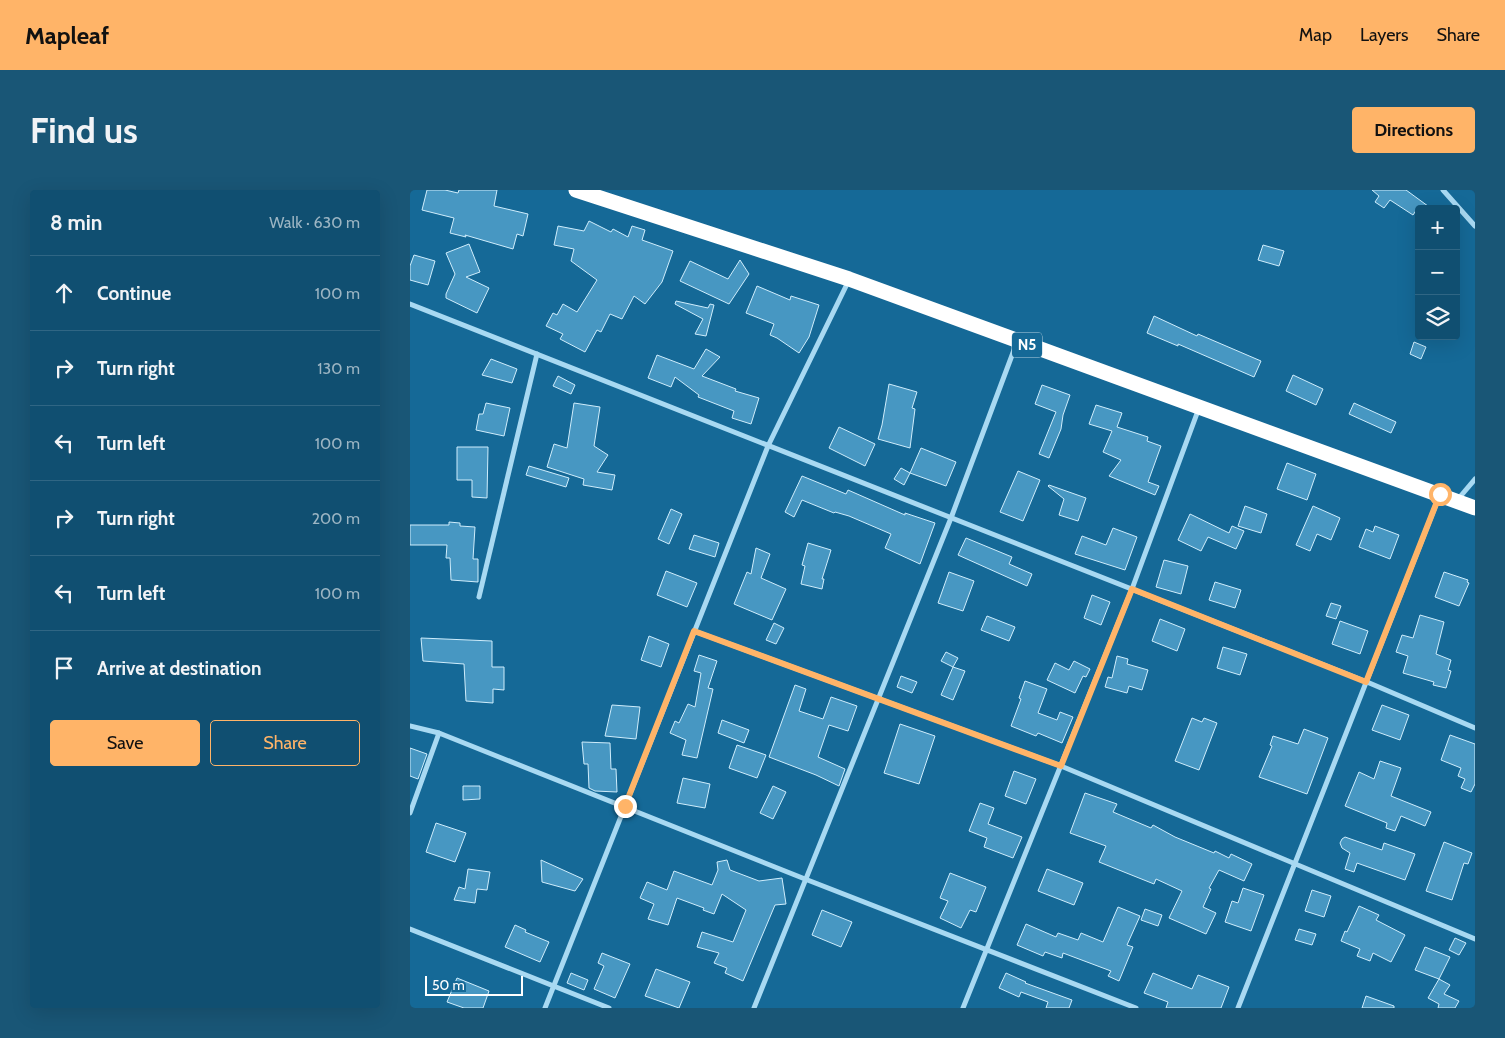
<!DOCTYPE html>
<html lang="en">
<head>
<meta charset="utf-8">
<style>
	:root { --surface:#104f71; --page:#195676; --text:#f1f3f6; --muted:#9cb5c3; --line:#306684; --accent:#ffb468 }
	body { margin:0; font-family:Cabin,sans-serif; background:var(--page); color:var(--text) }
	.controls { position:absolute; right:15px; top:15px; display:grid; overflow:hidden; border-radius:5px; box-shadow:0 5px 20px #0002 }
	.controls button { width:45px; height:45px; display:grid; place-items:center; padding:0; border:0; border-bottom:1px solid var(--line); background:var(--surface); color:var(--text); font:25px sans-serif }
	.scale { position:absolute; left:15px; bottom:12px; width:98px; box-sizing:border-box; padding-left:5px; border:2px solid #fff; border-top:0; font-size:14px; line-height:18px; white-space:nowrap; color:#fff; -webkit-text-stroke:4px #156997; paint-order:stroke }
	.stop { position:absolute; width:15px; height:15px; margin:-11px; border:4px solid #ffb468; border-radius:50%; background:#fff }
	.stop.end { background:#ffb468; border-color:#fff; box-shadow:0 1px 5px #0008 }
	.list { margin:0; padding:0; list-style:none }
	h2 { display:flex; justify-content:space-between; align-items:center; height:65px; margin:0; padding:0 20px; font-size:21px }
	h2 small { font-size:16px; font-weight:400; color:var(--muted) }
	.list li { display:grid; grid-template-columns:32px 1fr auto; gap:15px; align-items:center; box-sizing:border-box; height:75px; padding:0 20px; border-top:1px solid var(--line) }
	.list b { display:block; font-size:19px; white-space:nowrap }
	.list em { font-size:16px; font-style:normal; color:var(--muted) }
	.actions { display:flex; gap:10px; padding:15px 20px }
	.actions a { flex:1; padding:11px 0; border:1px solid var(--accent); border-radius:5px; text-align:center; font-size:18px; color:var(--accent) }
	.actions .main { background:var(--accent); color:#111 }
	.icon { flex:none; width:28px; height:28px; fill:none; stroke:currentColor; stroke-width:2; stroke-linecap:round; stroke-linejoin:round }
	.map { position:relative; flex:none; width:1065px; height:818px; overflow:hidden; border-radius:5px }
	header { display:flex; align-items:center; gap:30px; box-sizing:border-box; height:70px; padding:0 25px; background:var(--accent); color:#111 }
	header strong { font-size:24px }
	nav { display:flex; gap:28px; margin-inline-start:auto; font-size:18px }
	.intro { display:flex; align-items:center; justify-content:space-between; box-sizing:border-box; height:120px; padding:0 30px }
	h1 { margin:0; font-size:35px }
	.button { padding:12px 22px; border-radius:5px; background:var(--accent); color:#111; font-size:18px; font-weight:700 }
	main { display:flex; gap:30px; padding:0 30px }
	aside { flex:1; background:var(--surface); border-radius:5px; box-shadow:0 5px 20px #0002 }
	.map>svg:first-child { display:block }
</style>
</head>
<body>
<header>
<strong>Mapleaf</strong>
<nav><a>Map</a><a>Layers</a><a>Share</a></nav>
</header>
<div class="intro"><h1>Find us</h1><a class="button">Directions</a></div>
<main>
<aside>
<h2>8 min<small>Walk · 630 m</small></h2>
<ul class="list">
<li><svg class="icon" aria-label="ahead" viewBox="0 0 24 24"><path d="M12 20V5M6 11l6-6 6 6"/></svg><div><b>Continue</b></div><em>100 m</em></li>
<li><svg class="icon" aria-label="right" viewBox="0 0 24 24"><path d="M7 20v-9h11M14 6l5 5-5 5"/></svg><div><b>Turn right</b></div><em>130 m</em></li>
<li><svg class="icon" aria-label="left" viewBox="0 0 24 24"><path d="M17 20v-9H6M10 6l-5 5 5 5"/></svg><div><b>Turn left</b></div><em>100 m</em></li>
<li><svg class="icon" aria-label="right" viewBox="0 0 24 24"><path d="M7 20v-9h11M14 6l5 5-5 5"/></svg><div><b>Turn right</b></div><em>200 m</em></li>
<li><svg class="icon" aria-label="left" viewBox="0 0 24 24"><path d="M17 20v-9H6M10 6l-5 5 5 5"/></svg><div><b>Turn left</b></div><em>100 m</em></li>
<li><svg class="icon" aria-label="arrive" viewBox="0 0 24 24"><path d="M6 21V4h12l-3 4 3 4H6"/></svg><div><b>Arrive at destination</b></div></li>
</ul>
<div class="actions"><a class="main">Save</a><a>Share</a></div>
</aside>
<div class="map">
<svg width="1065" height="818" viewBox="0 0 1065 818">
	<rect width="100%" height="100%" fill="#156997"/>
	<g fill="#4797c2" stroke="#cfedfc">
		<path d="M17,0H35L48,3L49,0H87L84,16L118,24L113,46L107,44L103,59L55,45L56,47L40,43L44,28L12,20Z"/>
		<path d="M962,0H996L1022,19H1007L1003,25L980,10L974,18L965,12L969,6Z"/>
		<path d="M179,31L201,42L203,39L218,47L222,36L235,40L232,50L263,61L252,92L235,114L224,106L212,129L200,124L191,142L187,140L175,162L150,149L153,144L136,136L143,123L147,125L153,114L167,122L187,90L161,71L164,59L144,55L148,36L174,41Z"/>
		<path d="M59,54L70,82L56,87L79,98L67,123L36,108V104L45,84L36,63Z"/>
		<path d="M853,55L874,61L869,76L848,70Z"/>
		<path d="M4,65L25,71L18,95L0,90V76Z"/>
		<path d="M330,70L339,84L319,114L270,91L280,71L318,89Z"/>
		<path d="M347,96L380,110L381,106L409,115L399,147L389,163L367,148L360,145L364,134L336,123Z"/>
		<path d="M266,111L298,118L300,114L304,115L296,146L285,144L293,129L265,114Z"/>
		<path d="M744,126L787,146L788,144L851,171L844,187L768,154V156L737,143Z"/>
		<path d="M1004,152L1016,157L1011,169L1000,164Z"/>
		<path d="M296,159L310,167L292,186L326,199L325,201L349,208L341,234L322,228L324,221L288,207L289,205L265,187L261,197L238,188L247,165L284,179Z"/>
		<path d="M81,169L107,179L102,193L72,185Z"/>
		<path d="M883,185L913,199L906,215L876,201Z"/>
		<path d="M148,186L165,195L161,204L143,196Z"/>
		<path d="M479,194L507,202L502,218L505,219L500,258L468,249L472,235Z"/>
		<path d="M632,195L660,205L653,225L651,239L639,268L629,264L646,222L625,214Z"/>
		<path d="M76,213L100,218L94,246L66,240L69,224H73Z"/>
		<path d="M164,213L190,217L184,256L198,265L187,282L205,285L202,300L173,295L174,289L137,277L144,254L157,258Z"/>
		<path d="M944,213L986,232L981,243L939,224Z"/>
		<path d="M686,215L712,223L707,237L738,247L737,251L751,256L738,292L749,296L745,305L699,286L711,270L693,262L702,241L679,234Z"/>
		<path d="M429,237L465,254L455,276L419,258Z"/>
		<path d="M47,257H78L77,308L62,307V290H47Z"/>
		<path d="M511,258L546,272L536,296L500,283Z"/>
		<path d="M877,273L906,284L897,310L867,299Z"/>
		<path d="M119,276L159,288L156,297L116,285Z"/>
		<path d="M491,278L500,283L494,295L484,289Z"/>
		<path d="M608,281L630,290L613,331L590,322Z"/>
		<path d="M392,286L436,304L438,300L495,325V323L525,333L510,374L475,358L481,344L439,326L425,322L424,323L392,310L384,327L375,322Z"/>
		<path d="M639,295L676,308L668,331L649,325L654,309L638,296Z"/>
		<path d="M835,316L857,324L851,343L828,336Z"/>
		<path d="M903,316L930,328L921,350L907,344L900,361L886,355Z"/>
		<path d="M261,319L272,324L259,354L248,349Z"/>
		<path d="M780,324L819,343L822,336L834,341L826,359L798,347L791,361L768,350Z"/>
		<path d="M39,332L50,333V336L65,337L63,369H68V392L41,390L40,368H36L37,355H0V335H39Z"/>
		<path d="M965,336L989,345L980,369L949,357L956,339L963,342Z"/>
		<path d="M703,338L727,347L715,380L665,364L672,346L696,355Z"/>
		<path d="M284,345L309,353L305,367L279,359Z"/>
		<path d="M556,348L602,367L599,374L622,384L617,396L548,365Z"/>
		<path d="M398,353L421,360L412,389H414L412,399L391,394L395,376L392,375Z"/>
		<path d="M346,358L360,364L351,388L376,399L362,430L324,414L337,382L341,384Z"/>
		<path d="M754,370L778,376L771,404L746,397Z"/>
		<path d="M256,381L287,393L277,417L247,405Z"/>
		<path d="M539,382L564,391L553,421L528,413Z"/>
		<path d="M1034,382L1058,390L1057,392L1059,393L1049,416L1025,407Z"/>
		<path d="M805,392L831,400L825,418L799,410Z"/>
		<path d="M682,405L700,412L691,435L674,428Z"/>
		<path d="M921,413L931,416L926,429L916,426Z"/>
		<path d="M1010,425L1034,432L1026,464L1041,470L1038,480L1041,481L1036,498L1023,495L1024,492L993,483L998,466L986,462L992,445L1003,448Z"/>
		<path d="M577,426L605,437L599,451L571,440Z"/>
		<path d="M750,429L775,439L767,461L742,451Z"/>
		<path d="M930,431L958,441L950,464L922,454Z"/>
		<path d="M364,433L374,438L366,454L356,450Z"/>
		<path d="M239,446L259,454L251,477L231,470Z"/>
		<path d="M11,448L82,451V477H94V500L83,499V513L56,511L54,474L13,471Z"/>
		<path d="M813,457L837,464L830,485L807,478Z"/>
		<path d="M536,462L548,468L543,477L531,471Z"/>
		<path d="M289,465L307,471L298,498L303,499L287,568L272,565L276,550L260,543L265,531L269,533L278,514L285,517L291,483L284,481Z"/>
		<path d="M707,466L718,469L717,474L738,480L732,500L719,496L717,503L695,497L698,487L702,488Z"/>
		<path d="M664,471L680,479L676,487L673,486L665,503L637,490L645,473L659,480Z"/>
		<path d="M543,477L555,481L543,510L531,505Z"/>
		<path d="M491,486L507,492L502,503L487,497Z"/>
		<path d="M615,491L637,499L628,523L647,530L650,522L663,527L652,553L628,543L626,546L601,536L611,509L609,508Z"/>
		<path d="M385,495L396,499L389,521L413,529L421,507L447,516L438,541L419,535L408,567L435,579L429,596L406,585L359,567Z"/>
		<path d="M202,515L230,517L226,549L195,546Z"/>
		<path d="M972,515L999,525L990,550L962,540Z"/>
		<path d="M782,528L792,532L794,528L807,533L789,580L765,571Z"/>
		<path d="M312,530L339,540L334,553L308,543Z"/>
		<path d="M490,534L525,546L509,594L474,583Z"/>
		<path d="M894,539L918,548L897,604L849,587L862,556L860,555L863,546L888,554Z"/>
		<path d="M1040,545L1065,554V594L1061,602L1051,598L1055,589L1048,586L1051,578L1031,570Z"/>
		<path d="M172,552L200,553L201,579H206L207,602L185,601L179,598L178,574H174Z"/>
		<path d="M327,555L356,565L347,588L319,578Z"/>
		<path d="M0,558L17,564L8,589L0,586Z"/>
		<path d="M970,571L991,578L981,606L1021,622L1015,636L991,626L985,641L976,638L977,633L935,616L949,582L964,589Z"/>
		<path d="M604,581L626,589L616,614L595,606Z"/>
		<path d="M273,588L300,594L295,618L267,613Z"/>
		<path d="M53,596H70V609L53,610Z"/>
		<path d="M363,596L376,602L363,629L350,623Z"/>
		<path d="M675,603L707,614L703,622L741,638L743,635L765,647L804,663L805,661L819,668L821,664L842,674L834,691L809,680L799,698L801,699L793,717L806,723L796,744L759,728L772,701L746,689L744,694L689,672L696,656L660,643Z"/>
		<path d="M570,613L584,618L578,634L612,647L603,668L574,657L577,648L559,641Z"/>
		<path d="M26,633L56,643L45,672L16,662Z"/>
		<path d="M935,647L972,660L974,653L1005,664L995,690L947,673L944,682L935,679L940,663L932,658L930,653L932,649Z"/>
		<path d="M1034,652L1062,663L1058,674L1054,673L1042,710L1016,701Z"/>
		<path d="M131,670L173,689L165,701L132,692Z"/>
		<path d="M317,670L320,680L349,691L372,688L376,714L365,715L333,791L315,783L317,778L304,773L309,763L287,757L292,742L323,752L336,720L312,704L304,724L293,720L294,718L267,708L258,735L238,729L244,714L230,708L237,692L257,700L264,681L302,695L308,680L307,672Z"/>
		<path d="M58,679L80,682L77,700L67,699L65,713L44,710L49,697L55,699Z"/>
		<path d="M637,679L673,693L664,715L628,701Z"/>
		<path d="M540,683L576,697L566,722L560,720L551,738L530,728L538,711L530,708Z"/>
		<path d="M833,698L854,705L841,741L815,732L822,711L828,713Z"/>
		<path d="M902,700L921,706L914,727L895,721Z"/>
		<path d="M949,716L969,725L966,730L995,745L981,772L963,763L960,771L947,766L950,759L931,751L935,741L937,742Z"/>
		<path d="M708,717L730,726L717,755L723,757L709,791L698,786L701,781L653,763L652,768L635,762L633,766L607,755L616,734L646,747L648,743L668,750L671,743L693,752Z"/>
		<path d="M735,719L752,725L748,736L731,730Z"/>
		<path d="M412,720L442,732L431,757L402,745Z"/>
		<path d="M105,735L116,740L115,742L139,752L130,772L95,757Z"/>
		<path d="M889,739L906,744L902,755L885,750Z"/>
		<path d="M1045,748L1056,753L1049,765L1039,760Z"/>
		<path d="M1015,757L1040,767L1029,789L1005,780Z"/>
		<path d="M192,763L220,774L205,808L184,799L194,776L188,773Z"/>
		<path d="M246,779L280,792L269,818L235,806Z"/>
		<path d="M161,783L178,790L174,800L157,793Z"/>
		<path d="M596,783L616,792L615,793L662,810L659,818H636L638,812L611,802L609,807L589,798Z"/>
		<path d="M743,783L782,799L788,785L819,797L811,818H756L758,812L734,803Z"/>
		<path d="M47,788L79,801L73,818H54L37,812Z"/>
		<path d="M1029,789L1040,795L1034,804L1049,811L1045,818H1028L1029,814L1018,808Z"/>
		<path d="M956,806L984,816V818H952Z"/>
	</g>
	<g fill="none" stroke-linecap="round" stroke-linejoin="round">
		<g stroke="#a8d9f2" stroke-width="5">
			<path d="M1033,0L1065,36"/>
			<path d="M0,114L957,492L1065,538"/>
			<path d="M1049,308L1065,289"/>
			<path d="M69,407L127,164"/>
			<path d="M284,441L651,576L1065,749"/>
			<path d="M0,536L29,543L395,689L726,818"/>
			<path d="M0,623L29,543"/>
			<path d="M0,739L199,818"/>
			<path d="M135,818L358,256L439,90"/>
			<path d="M344,818L541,328L607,152"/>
			<path d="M553,818L722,399L789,218"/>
			<path d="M828,818L1029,307"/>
		</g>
		<path stroke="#fff" stroke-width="15" d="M166,0L439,89L1065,318"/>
	</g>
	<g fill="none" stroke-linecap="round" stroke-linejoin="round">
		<path stroke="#ffb468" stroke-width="6" d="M215,616L284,441L651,576L722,399L956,492L1030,304"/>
	</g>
	<g text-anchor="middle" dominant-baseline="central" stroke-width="5" stroke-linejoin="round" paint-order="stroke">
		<rect fill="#156997" stroke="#b9d2e0" stroke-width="1" x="602" y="142.5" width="30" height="25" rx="4"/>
		<g font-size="15" font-weight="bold" fill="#fff">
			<text x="617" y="155">N5</text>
		</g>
	</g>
</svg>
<div class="controls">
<button>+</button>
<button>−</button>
<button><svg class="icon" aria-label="layers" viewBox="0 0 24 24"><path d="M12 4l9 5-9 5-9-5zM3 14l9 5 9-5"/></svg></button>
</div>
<div class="scale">50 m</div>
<div class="stop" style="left:1030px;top:304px"></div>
<div class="stop end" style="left:215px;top:616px"></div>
</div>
</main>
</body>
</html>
